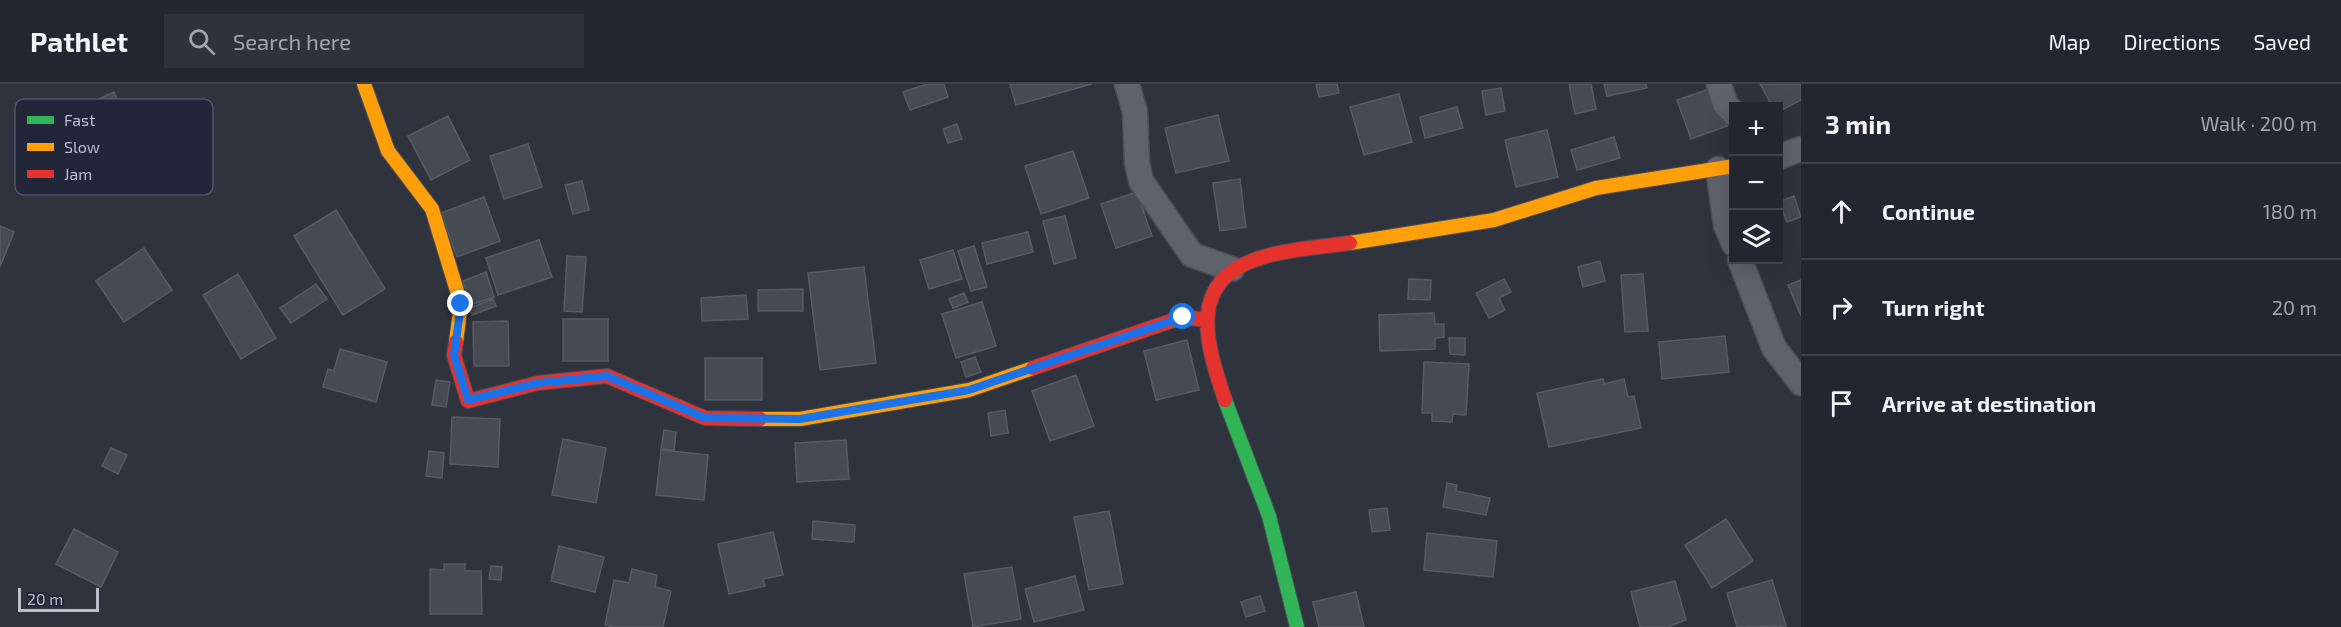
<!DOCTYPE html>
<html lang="en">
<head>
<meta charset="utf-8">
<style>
  body { margin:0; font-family:"Exo 2",sans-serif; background:#2e323a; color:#f1f3f6 }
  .controls { position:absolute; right:18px; top:18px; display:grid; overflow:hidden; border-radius:0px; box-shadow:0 6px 24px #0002 }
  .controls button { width:54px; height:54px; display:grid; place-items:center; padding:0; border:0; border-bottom:2px solid #3f434a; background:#22262e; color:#f1f3f6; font:30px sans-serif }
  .scale { position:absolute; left:18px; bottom:15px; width:81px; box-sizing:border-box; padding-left:6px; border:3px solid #babfcd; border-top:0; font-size:16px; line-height:21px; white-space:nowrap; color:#babfcd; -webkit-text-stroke:4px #212739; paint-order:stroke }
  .stop { position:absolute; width:18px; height:18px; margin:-14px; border:4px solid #1a73e8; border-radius:50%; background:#fff }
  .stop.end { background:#1a73e8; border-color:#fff; box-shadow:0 2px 6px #0008 }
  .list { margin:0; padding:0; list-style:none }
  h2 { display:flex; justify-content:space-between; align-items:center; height:78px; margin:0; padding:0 24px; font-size:26px }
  h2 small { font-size:20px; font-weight:400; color:#a2a5aa }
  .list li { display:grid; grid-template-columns:39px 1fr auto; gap:18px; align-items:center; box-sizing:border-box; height:96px; padding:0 24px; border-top:2px solid #3f434a }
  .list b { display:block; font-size:22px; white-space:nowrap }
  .list em { font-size:20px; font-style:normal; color:#a2a5aa }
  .icon { flex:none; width:33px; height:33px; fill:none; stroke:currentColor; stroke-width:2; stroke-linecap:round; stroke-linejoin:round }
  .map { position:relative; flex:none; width:1801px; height:543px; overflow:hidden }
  header { display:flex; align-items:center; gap:36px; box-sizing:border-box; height:84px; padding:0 30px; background:#22262e; border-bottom:2px solid #3f434a }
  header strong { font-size:28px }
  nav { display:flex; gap:33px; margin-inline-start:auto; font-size:21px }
  .search { width:420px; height:54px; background:#2e323a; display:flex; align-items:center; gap:15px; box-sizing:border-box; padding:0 21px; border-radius:0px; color:#a2a5aa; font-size:22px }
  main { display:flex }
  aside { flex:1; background:#22262e }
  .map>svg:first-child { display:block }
  .building { fill:#464a53; stroke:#575b65; stroke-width:1.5 }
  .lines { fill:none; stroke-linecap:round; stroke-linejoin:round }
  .street-casing { stroke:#4b4e56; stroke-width:27 }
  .fast-casing { stroke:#4b4e56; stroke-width:16 }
  .slow-casing { stroke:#4b4e56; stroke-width:16 }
  .jam-casing { stroke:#4b4e56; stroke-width:16 }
  .street { stroke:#5f626b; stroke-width:24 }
  .fast { stroke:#30b455; stroke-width:14 }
  .slow { stroke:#ff9f0a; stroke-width:14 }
  .jam { stroke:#e5322d; stroke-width:14 }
  .route { stroke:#1a73e8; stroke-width:8 }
  .key { fill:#212739; stroke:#4f5565; stroke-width:1.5 }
  .key-label { font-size:16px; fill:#babfcd }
</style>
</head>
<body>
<header>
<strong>Pathlet</strong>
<div class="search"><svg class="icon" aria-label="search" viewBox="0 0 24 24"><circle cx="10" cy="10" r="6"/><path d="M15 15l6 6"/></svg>Search here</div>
<nav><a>Map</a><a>Directions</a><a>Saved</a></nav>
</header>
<main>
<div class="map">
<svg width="1801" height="543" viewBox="0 0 1801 543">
  <rect width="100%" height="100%" fill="#2e333e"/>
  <!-- building -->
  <path class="building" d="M927 0H944L948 13 910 26 903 8Z
    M1010 0H1092L1016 21Z
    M1316 0H1337L1339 9 1319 13Z
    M1569 0H1591L1596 25 1575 30Z
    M1604 0H1646L1647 4 1607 12Z
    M1760 0H1801V16L1778 28V22H1772Z
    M1501 4 1505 27 1486 31 1482 7Z
    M1713 4 1727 42 1691 55 1677 16Z
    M114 8 136 59 96 77 74 26Z
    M1399 10 1412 58 1364 71 1350 23Z
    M1457 23 1463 44 1425 54 1420 33Z
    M1218 31 1229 77 1176 89 1165 44Z
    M448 32 470 76 431 96 408 52Z
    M957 40 962 55 948 59 943 45Z
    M1547 46 1558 93 1516 103 1505 56Z
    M1614 53 1620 74 1577 86 1571 66Z
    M528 60 542 103 504 115 490 72Z
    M1073 67 1089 114 1041 130 1025 82Z
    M1240 95 1246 143 1220 147 1213 99Z
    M582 97 589 126 573 130 565 101Z
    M1137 108 1152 152 1116 164 1101 120Z
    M1794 112 1801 133 1787 138 1779 118Z
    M484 113 500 157 457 173 441 129Z
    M336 126 385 205 343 231 294 152Z
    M1065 132 1076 174 1054 180 1043 137Z
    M0 142 14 148 0 183Z
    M1028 148 1033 168 987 180 982 159Z
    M539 156 552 193 498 211 486 174Z
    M974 162 987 203 971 207 958 167Z
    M144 164 172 206 124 238 96 197Z
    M953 166 962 195 929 205 920 176Z
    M567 172 586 173 582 228 564 227Z
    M1600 177 1605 197 1583 203 1578 183Z
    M864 183 876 279 820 286 808 189Z
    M486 188 494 213 471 221 463 197Z
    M238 190 276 254 241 275 203 211Z
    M1643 190 1648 247 1625 248 1621 191Z
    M1409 195 1431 196 1430 216 1408 215Z
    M1504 195 1511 208 1499 214 1505 226 1489 234 1476 209Z
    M1801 196V232L1788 201Z
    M316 200 327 215 291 239 280 224Z
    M803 205V227H758V206Z
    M964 209 968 218 953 224 949 215Z
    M746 211 748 235 702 237 701 214Z
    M493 215 496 222 472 231 470 224Z
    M982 218 996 262 956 274 942 230Z
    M1434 229 1435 240H1444V253L1435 254V265L1380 267 1379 231Z
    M563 235H608V277H563Z
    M508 237 509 282H474L473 238Z
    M1725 252 1729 288 1662 295 1659 258Z
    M1449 254H1465V271L1450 270Z
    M1187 256 1199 306 1156 316 1144 267Z
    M340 265 387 278 376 318 323 303 328 285 334 287Z
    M975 273 981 288 966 293 961 278Z
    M705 274H762V316H705Z
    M1424 278 1469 280 1466 331 1453 330 1452 338 1432 337V329H1422Z
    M1076 291 1094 342 1050 357 1032 307Z
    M1603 295 1604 300 1624 295 1628 313 1634 312 1641 344 1549 363 1537 309Z
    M436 296 450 298 446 323 432 321Z
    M1005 326 1008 349 991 352 988 329Z
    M452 333 500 335 498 383 450 380Z
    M664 346 676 348 674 366 661 365Z
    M563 355 606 364 596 419 552 411Z
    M846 356 849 395 797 398 795 359Z
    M111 364 127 371 118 390 102 382Z
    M661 366 708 371 704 416 656 411Z
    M429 367 444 369 442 394 426 392Z
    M1447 399 1457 401 1456 407 1490 414 1486 431 1443 423Z
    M1387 424 1390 446 1372 448 1369 426Z
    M1109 427 1123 500 1089 506 1074 433Z
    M1726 435 1753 477 1712 504 1685 461Z
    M813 437 855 441 854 458 812 455Z
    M74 445 118 468 101 503 56 480Z
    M773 448 783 491 763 495 765 502 729 510 718 460Z
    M1427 449 1497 457 1493 493 1424 486Z
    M559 462 604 473 595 508 551 497Z
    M444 480H465V487H481L482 530H430V485L444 486Z
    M491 482 502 483 501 496 489 495Z
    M1012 483 1021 535 973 543 964 490Z
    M632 485 657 491 655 503 671 507 663 543H614L605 541 614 496 629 499Z
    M1075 492 1084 526 1034 538 1025 505Z
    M1772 496 1786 542 1737 543 1727 509Z
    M1675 497 1686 536 1667 543H1640L1631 508Z
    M1356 508 1364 543H1319L1313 518Z
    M1260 512 1265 527 1246 533 1241 518Z"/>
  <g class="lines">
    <!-- street casing -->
    <g class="street-casing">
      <path id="street" d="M1127 0 1135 28 1137 79 1141 97 1192 171 1232 185
        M1719 0 1725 20 1734 29
        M1778 73 1801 65
        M1718 85 1726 141 1734 160
        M1740 176 1774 264 1801 299"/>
    </g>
    <!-- fast casing -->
    <g class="fast-casing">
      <path id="fast" d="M1225 316 1269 432 1297 543"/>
    </g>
    <!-- slow casing -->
    <g class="slow-casing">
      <path id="slow" d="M364 0 388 67 432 125 461 220 456 258
        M1350 159 1494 136 1596 104 1734 82
        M760 335H800L969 306 1033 284"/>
    </g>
    <!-- jam casing -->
    <g class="jam-casing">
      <path id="jam" d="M456 258 454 271 468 317 538 299 607 292 705 334 760 335
        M1033 284 1183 233 1206 236
        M1225 316C1206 259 1186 197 1260 174 1286 165 1323 163 1350 159"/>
    </g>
    <!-- street -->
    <use href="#street" class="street"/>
    <!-- fast -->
    <use href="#fast" class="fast"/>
    <!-- slow -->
    <use href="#slow" class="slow"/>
    <!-- jam -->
    <use href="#jam" class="jam"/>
  </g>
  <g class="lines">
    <!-- route -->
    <path class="route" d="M461 220 454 271 468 316 538 299 607 292 705 334 800 335 969 306 1183 233"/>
  </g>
  <!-- legend -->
  <rect x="15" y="15" width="198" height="96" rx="9" class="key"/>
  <rect x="27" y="32" width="27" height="8" fill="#30b455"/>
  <rect x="27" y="59" width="27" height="8" fill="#ff9f0a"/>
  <rect x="27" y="86" width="27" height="8" fill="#e5322d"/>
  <g class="key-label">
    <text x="64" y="42">Fast</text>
    <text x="64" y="69">Slow</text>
    <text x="64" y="96">Jam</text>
  </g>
</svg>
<div class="controls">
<button>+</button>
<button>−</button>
<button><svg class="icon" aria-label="layers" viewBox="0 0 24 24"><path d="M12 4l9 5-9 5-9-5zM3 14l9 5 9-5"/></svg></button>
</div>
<div class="scale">20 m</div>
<div class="stop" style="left:1183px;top:233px"></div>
<div class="stop end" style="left:461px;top:220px"></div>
</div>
<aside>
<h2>3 min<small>Walk · 200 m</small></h2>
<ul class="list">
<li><svg class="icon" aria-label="ahead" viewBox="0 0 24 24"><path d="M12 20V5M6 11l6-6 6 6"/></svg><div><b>Continue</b></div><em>180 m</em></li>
<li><svg class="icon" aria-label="right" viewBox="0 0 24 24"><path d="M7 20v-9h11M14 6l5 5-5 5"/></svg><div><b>Turn right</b></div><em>20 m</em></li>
<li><svg class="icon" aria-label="arrive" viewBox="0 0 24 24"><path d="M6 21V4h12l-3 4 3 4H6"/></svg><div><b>Arrive at destination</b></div></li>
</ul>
</aside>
</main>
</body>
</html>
